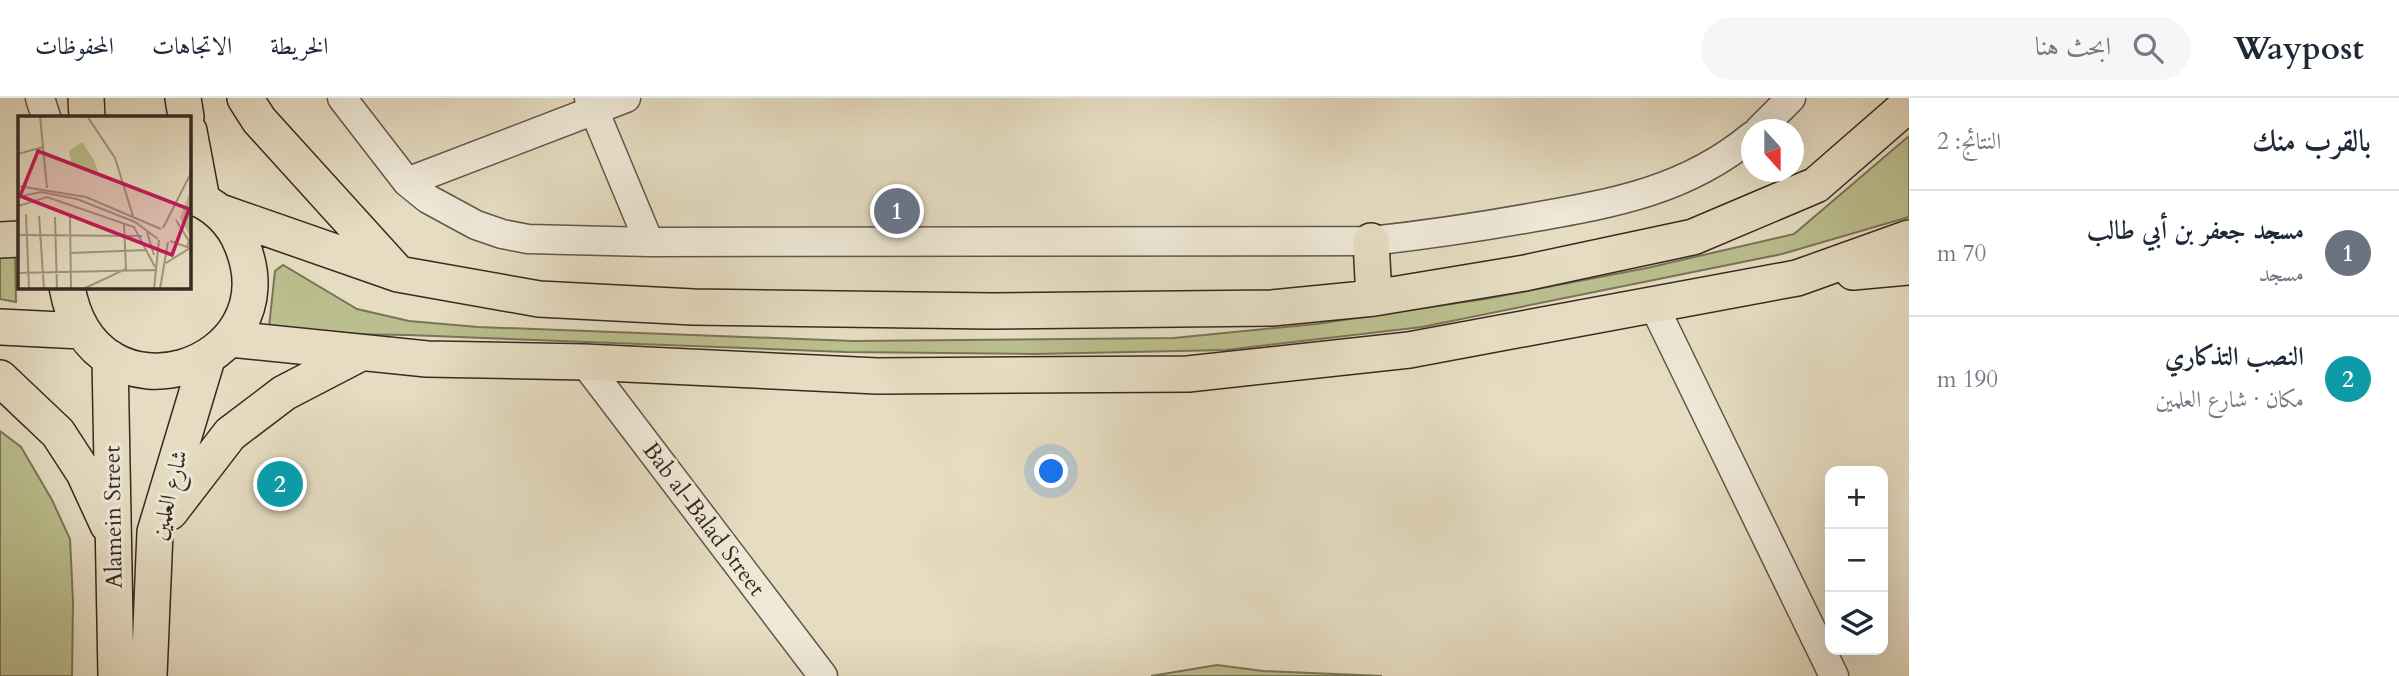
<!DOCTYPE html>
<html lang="ar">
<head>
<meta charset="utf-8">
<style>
  body { margin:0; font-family:Cardo,Amiri,serif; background:#f6f6f7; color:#1f2937; direction:rtl }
  .controls { position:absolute; right:21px; bottom:21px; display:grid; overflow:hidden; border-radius:14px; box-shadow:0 7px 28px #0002 }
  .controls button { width:63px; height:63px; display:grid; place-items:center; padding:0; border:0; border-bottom:2px solid #e0e1e3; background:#fff; color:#1f2937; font:35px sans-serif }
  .compass { position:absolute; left:1741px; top:21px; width:63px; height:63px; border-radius:50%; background:#fff; box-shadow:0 7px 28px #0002; rotate:159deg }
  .you { position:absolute; left:1052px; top:374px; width:24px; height:24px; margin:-18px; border:5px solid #fff; border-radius:50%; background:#1a73e8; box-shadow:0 0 0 10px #1a73e833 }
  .badge { display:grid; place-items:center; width:46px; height:46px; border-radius:50%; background:#8f2418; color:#fff; font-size:23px; font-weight:700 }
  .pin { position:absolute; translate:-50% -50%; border:4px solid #fff; box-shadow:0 2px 7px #0006 }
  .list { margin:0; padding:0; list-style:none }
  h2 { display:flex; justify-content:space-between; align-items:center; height:91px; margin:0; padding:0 28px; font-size:30px }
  h2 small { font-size:23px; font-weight:400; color:#747a83 }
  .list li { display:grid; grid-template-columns:46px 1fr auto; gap:21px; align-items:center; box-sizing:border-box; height:126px; padding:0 28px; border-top:2px solid #e0e1e3 }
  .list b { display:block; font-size:26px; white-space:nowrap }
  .list p { margin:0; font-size:23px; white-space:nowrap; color:#747a83 }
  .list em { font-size:23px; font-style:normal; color:#747a83 }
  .icon { flex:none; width:38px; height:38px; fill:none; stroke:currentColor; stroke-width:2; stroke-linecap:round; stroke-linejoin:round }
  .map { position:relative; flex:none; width:1909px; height:578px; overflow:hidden; direction:ltr }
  header { display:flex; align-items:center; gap:42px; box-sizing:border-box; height:98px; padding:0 35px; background:#fff; border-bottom:2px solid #e0e1e3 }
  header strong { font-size:33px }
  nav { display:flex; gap:38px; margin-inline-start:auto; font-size:24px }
  .search { width:490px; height:63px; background:#f6f6f7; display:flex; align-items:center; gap:18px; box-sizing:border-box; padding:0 24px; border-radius:38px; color:#747a83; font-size:26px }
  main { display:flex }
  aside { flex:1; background:#fff }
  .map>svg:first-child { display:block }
  .green { fill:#bbbe8e; stroke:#7a7458; stroke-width:2 }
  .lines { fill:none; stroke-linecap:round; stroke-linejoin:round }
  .minor-casing { stroke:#63564a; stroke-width:31 }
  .major-casing { stroke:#382923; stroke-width:38 }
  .minor { stroke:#eee8d7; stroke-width:28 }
  .major { stroke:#e5dcc1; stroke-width:35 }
  .labels { text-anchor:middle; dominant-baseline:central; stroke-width:6; stroke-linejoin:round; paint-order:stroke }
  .street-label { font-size:23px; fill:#382923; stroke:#eee8d7 }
  .inset-road { fill:none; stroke:#a09482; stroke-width:2 }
  .view { fill:#c2185b; fill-opacity:0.15; stroke:#c2185b; stroke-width:3.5 }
  .inset-edge { fill:none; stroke:#382923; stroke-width:3.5 }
</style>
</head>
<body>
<header>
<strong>Waypost</strong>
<div class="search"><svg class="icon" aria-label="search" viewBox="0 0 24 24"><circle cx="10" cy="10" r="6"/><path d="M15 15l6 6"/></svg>ابحث هنا</div>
<nav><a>الخريطة</a><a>الاتجاهات</a><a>المحفوظات</a></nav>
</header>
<main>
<aside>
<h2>بالقرب منك<small>النتائج: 2</small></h2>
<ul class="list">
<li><span class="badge" style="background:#6b7280">1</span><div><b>مسجد جعفر بن أبي طالب</b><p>مسجد</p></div><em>70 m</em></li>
<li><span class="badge" style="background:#0f9aa8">2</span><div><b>النصب التذكاري</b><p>مكان · شارع العلمين</p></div><em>190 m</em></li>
</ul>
</aside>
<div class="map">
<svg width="1909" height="578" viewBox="0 0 1909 578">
  <rect width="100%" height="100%" fill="#e5dcc1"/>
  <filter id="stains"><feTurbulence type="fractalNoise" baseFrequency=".00286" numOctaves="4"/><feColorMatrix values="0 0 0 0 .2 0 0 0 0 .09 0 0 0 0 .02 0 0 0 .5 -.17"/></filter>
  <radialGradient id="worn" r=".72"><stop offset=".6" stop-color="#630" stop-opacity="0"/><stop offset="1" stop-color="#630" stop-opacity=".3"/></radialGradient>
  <!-- green -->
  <path class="green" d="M1909 38V119L1782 156 1422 229 1226 252 1034 256 846 254 408 237 274 235 269 229 275 173 283 167 357 211 409 223 478 229 853 243 1174 240 1316 226 1485 201 1647 170 1794 136Z
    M15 155 16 204 0 201V158Z
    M0 333 21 349 52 402 70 441 73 504 72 578H0Z
    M1217 567 1263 573 1382 578H1151Z"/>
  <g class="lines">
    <!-- minor casing -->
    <g class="minor-casing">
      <path id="minor" d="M40 0 46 19
        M342 0 407 84 428 101 476 127 502 136 528 141 649 144 1371 143C1426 137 1480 129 1535 119 1615 105 1687 92 1752 38
        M589 0 649 144
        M1759 32 1791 0
        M407 84 626 0
        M1653 206 1834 578
        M584 264 823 578"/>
    </g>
    <!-- major casing -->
    <g class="major-casing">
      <path id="major" d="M86 0 87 19
        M183 0 186 19
        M245 0 259 22 396 173
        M189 33 202 102
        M220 114 398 176 539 201 693 209 992 213 1272 210 1374 200 1525 175 1693 139 1816 87 1909 6
        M0 142 19 141
        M1371 143 1374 200
        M1853 174 1909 169
        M67 189C93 336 292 270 242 147 233 123 213 105 189 97
        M0 229 82 233
        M230 241 427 261 584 264 877 278 1188 276 1409 252 1797 180 1909 140
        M110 260 116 578
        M0 280 58 335 84 375 108 427
        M170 414 230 336 284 295 361 255
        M149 578 155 434 207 261"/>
    </g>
    <!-- minor -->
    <use href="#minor" class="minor"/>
    <!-- major -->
    <use href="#major" class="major"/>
  </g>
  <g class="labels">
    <!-- street labels -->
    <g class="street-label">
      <text transform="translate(169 397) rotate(-76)">شارع العلمين</text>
      <text transform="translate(113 419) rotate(-91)">Alamein Street</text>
      <text transform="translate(704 421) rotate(53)">Bab al-Balad Street</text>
    </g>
  </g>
  <!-- overview -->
  <g transform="translate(18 18)">
    <rect width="173" height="173" fill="#e5dcc1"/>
    <path d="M64 26 76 44 81 58 53 46 51 35ZM173 72V122L162 102Z" fill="#bbbe8e"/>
    <path class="inset-road" d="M22 0 29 72M69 0 97 42 115 100M0 38 25 31M0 70 68 81 143 113M0 81 23 76 59 83 117 106 140 123M0 90 29 81 116 111 137 151M8 98 11 173M21 100 26 173M52 100 53 173M37 101 39 173M158 104 171 125 169 131M145 112 174 55M129 116 136 139M0 119 124 120M152 125 172 132M53 137 128 134M148 147 172 132M0 157 137 154M65 173 108 153 106 108M136 173 141 124M142 173 150 126"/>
    <path class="view" d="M20 35 171 93 154 139 2 80Z"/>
    <rect width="173" height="173" class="inset-edge"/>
  </g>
  <rect width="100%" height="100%" filter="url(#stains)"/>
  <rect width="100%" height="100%" fill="url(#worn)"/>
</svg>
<div class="controls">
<button>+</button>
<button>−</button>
<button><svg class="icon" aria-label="layers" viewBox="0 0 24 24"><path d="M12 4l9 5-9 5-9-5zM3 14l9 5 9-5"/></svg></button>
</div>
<svg class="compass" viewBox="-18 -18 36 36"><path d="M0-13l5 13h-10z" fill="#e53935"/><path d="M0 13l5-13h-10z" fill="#747a83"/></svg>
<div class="you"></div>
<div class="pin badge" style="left:897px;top:113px;background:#6b7280">1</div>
<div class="pin badge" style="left:280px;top:386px;background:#0f9aa8">2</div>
</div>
</main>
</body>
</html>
